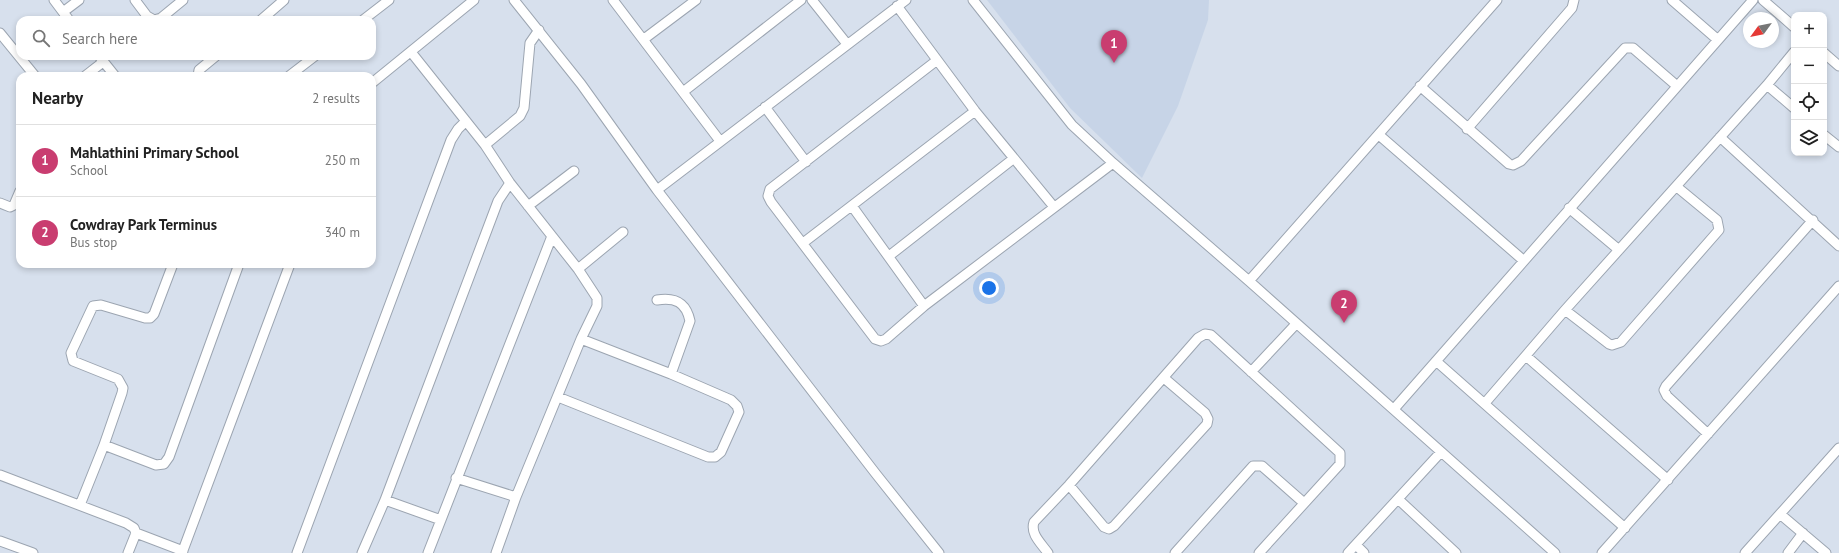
<!DOCTYPE html>
<html lang="en">
<head>
<meta charset="utf-8">
<style>
  body { margin:0; font-family:"PT Sans",sans-serif; background:#f6f6f6; color:#222 }
  .controls { position:absolute; right:12px; top:12px; display:grid; overflow:hidden; border-radius:8px; box-shadow:0 2px 6px #0003 }
  .controls button { width:36px; height:36px; display:grid; place-items:center; padding:0; border:0; border-bottom:1px solid #e0e0e0; background:#fff; color:#222; font:20px sans-serif }
  .compass { position:absolute; left:1743px; top:12px; width:36px; height:36px; border-radius:50%; background:#fff; box-shadow:0 2px 6px #0003; rotate:237deg }
  .you { position:absolute; left:989px; top:288px; width:14px; height:14px; margin:-10px; border:3px solid #fff; border-radius:50%; background:#1a73e8; box-shadow:0 0 0 6px #1a73e833 }
  .badge { display:grid; place-items:center; width:26px; height:26px; border-radius:50%; background:#c93d70; color:#fff; font-size:13px; font-weight:700 }
  .pin { position:absolute; translate:-50% -33px; filter:drop-shadow(0 1px 2px #0008) }
  .pin::after { content:''; position:absolute; top:21px; width:14px; height:12px; background:inherit; clip-path:polygon(0 0,100% 0,50% 100%) }
  .list { margin:0; padding:0; list-style:none }
  h2 { display:flex; justify-content:space-between; align-items:center; height:52px; margin:0; padding:0 16px; font-size:17px }
  h2 small { font-size:13px; font-weight:400; color:#767676 }
  .list li { display:grid; grid-template-columns:26px 1fr auto; gap:12px; align-items:center; box-sizing:border-box; height:72px; padding:0 16px; border-top:1px solid #e0e0e0 }
  .list b { display:block; font-size:15px; white-space:nowrap }
  .list p { margin:0; font-size:13px; white-space:nowrap; color:#767676 }
  .list em { font-size:13px; font-style:normal; color:#767676 }
  .icon { flex:none; width:22px; height:22px; fill:none; stroke:currentColor; stroke-width:2; stroke-linecap:round; stroke-linejoin:round }
  .map { position:relative; flex:none; width:1839px; height:553px; overflow:hidden }
  .search { position:absolute; background:#fff; box-shadow:0 2px 6px #0003; left:16px; top:16px; width:360px; height:44px; display:flex; align-items:center; gap:10px; box-sizing:border-box; padding:0 14px; border-radius:12px; color:#767676; font-size:15px }
  .panel { position:absolute; background:#fff; box-shadow:0 2px 6px #0003; left:16px; top:72px; width:360px; height:196px; border-radius:12px }
  .map>svg:first-child { display:block }
  .built { fill:#c7d4e7 }
  .lines { fill:none; stroke-linecap:round; stroke-linejoin:round }
  .minor-casing { stroke:#9ca5b1; stroke-width:11 }
  .minor { stroke:#fff; stroke-width:9 }
</style>
</head>
<body>
<div class="map">
<svg width="1839" height="553" viewBox="0 0 1839 553">
  <rect width="100%" height="100%" fill="#d7e0ed"/>
  <!-- built -->
  <path class="built" d="M987 0H1209L1208 20 1178 106 1142 178 1070 108Z"/>
  <g class="lines">
    <!-- minor casing -->
    <g class="minor-casing">
      <path id="minor" d="M54 0 69 20
        M135 0 147 16 154 20 161 18 183 0
        M514 0 581 84 657 190 876 474 939 553
        M613 0 720 141
        M812 0 847 44
        M973 0 1072 125 1113 163 1249 281 1555 553
        M1672 0 1718 40
        M1763 0 1794 27
        M897 6 975 111 1054 207
        M63 12 79 0
        M261 20 284 0
        M363 20 389 0
        M0 33 35 76
        M644 39 696 0
        M411 52 485 145 510 183 578 269 597 298V306L581 339 516 497 496 553
        M1824 53 1839 66
        M99 56 115 76
        M936 61 770 189 768 196 771 202 875 339 881 341 886 339 924 306 1113 163
        M85 76 103 62
        M198 76 199 70 216 56
        M289 76 315 56
        M372 83 474 0
        M1767 85 1794 108
        M1420 86 1509 164 1513 165 1521 161 1625 48H1633L1677 86
        M683 92 801 0
        M765 107 806 162
        M1467 129 1572 8 1574 0
        M1379 135 1523 260
        M1824 135 1839 147
        M1720 137 1839 246
        M485 145 520 116 524 108 530 43 539 30
        M657 190 906 0
        M0 203 10 207 14 205 20 191
        M528 206 574 171
        M852 206 924 306
        M1569 208 1619 250
        M803 243 975 111
        M889 256 1013 159
        M578 269 623 232
        M1249 281 1497 0
        M657 300C675 297 686 302 690 321L671 374
        M1565 310 1609 344 1612 345 1621 342 1719 230 1717 220 1677 187
        M1526 356 1668 480
        M1436 361 1625 528
        M1251 372 1296 324
        M558 397 708 457H715L721 452 739 412 737 406 731 400 671 374 581 339
        M1485 403 1565 310 1767 85 1794 52
        M1394 409 1753 0
        M1708 434 1667 396 1664 390 1666 386 1813 220
        M104 445 122 393 123 388 118 379 73 361 71 353 93 306 101 305 145 318H150L154 314 173 264
        M0 475 126 523 134 528 136 533 183 551
        M456 478 516 497
        M1069 485 1104 527 1109 529 1114 526 1207 424 1208 419 1205 413 1164 378
        M1398 499 1456 553
        M385 500 441 520
        M80 505 104 445 156 465 164 464 169 457 239 264
        M1780 514 1826 553
        M0 541 33 553
        M1356 545 1364 553
        M128 553 136 533
        M182 553 290 264
        M297 553 451 140 458 129 466 121
        M362 553 385 500 498 201 510 183
        M428 553 552 236
        M1048 553C1041 543 1030 534 1034 522L1069 485 1198 338 1205 334 1211 335 1340 453V464L1259 553
        M1175 553 1253 466H1262L1304 503
        M1348 553 1441 452
        M1602 553 1839 286
        M1745 553 1839 448
        M1788 553 1803 533"/>
    </g>
    <!-- minor -->
    <use href="#minor" class="minor"/>
  </g>
</svg>
<div class="controls">
<button>+</button>
<button>−</button>
<button><svg class="icon" aria-label="locate" viewBox="0 0 24 24"><circle cx="12" cy="12" r="6"/><path d="M12 2v4M12 18v4M2 12h4M18 12h4"/></svg></button>
<button><svg class="icon" aria-label="layers" viewBox="0 0 24 24"><path d="M12 4l9 5-9 5-9-5zM3 14l9 5 9-5"/></svg></button>
</div>
<svg class="compass" viewBox="-18 -18 36 36"><path d="M0-13l5 13h-10z" fill="#e53935"/><path d="M0 13l5-13h-10z" fill="#767676"/></svg>
<div class="you"></div>
<div class="pin badge" style="left:1114px;top:63px">1</div>
<div class="pin badge" style="left:1344px;top:323px">2</div>
<div class="search"><svg class="icon" aria-label="search" viewBox="0 0 24 24"><circle cx="10" cy="10" r="6"/><path d="M15 15l6 6"/></svg>Search here</div>
<section class="panel">
<h2>Nearby<small>2 results</small></h2>
<ul class="list">
<li><span class="badge">1</span><div><b>Mahlathini Primary School</b><p>School</p></div><em>250 m</em></li>
<li><span class="badge">2</span><div><b>Cowdray Park Terminus</b><p>Bus stop</p></div><em>340 m</em></li>
</ul>
</section>
</div>
</body>
</html>
